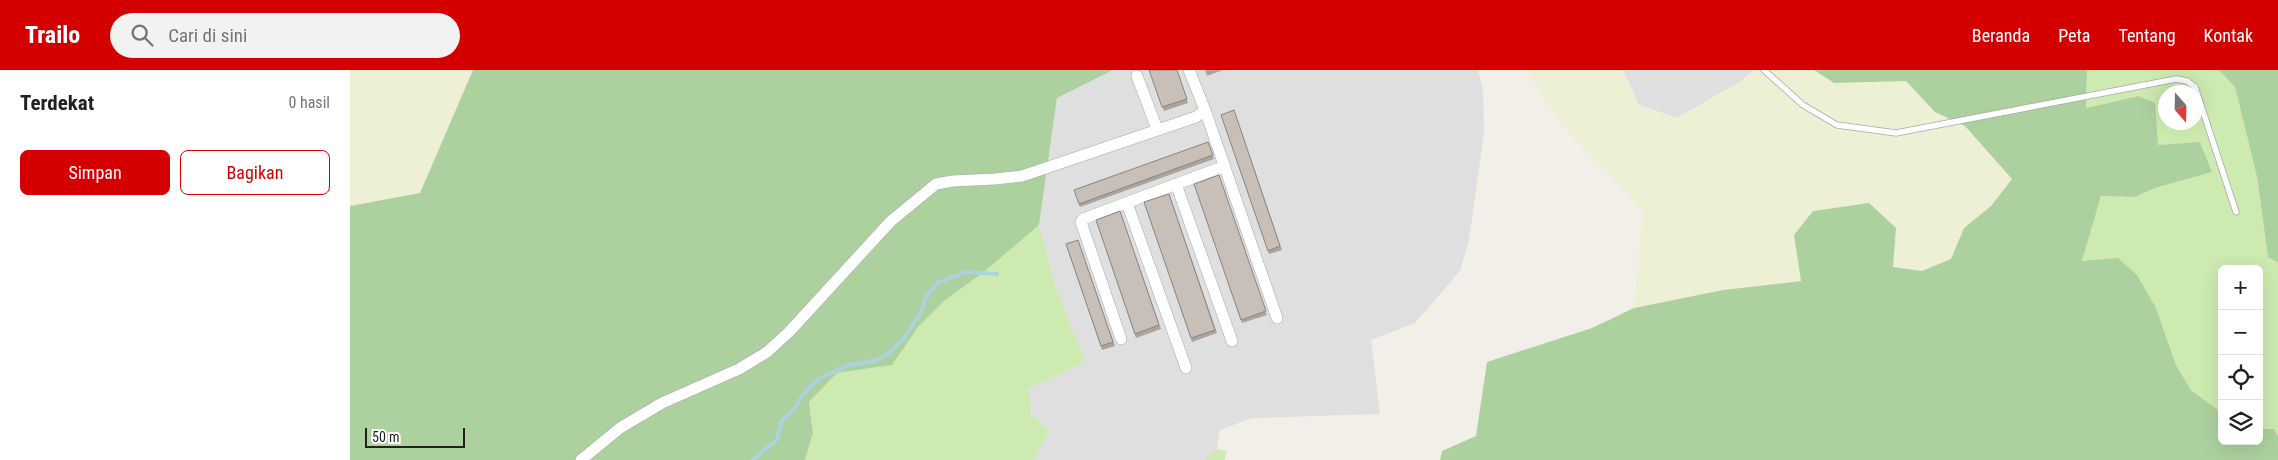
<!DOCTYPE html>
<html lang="id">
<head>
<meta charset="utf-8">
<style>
  body { margin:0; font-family:"Roboto Condensed",sans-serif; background:#f2f2f2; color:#202124 }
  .controls { position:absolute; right:15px; bottom:15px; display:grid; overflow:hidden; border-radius:8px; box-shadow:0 5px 20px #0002 }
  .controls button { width:45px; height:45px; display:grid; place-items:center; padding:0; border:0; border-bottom:1px solid #e0e0e0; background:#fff; color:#202124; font:25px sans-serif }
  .compass { position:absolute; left:1808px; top:15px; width:45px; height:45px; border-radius:50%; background:#fff; box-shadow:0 5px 20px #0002; rotate:160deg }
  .scale { position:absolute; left:15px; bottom:12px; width:100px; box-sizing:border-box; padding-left:5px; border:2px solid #222; border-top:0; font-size:14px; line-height:18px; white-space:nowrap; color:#222; -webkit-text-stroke:4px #fff; paint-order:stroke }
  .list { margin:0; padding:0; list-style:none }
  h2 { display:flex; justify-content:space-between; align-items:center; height:65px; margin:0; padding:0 20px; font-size:21px }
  h2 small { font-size:16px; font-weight:400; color:#757577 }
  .actions { display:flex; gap:10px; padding:15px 20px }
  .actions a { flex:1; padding:11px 0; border:1px solid #d40000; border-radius:8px; text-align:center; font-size:18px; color:#d40000 }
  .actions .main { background:#d40000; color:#fff }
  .icon { flex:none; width:28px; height:28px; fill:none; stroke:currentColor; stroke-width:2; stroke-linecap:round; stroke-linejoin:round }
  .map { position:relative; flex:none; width:1928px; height:390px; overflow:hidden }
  header { display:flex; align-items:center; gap:30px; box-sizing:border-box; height:70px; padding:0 25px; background:#d40000; color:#fff }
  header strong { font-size:24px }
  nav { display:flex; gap:28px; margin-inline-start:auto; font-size:18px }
  .search { width:350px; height:45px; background:#f2f2f2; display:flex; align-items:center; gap:12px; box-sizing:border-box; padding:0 18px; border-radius:28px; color:#757577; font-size:19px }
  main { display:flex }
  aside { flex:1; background:#fff }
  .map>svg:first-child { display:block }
  .residential { fill:#e0dfdf }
  .farmland { fill:#eef0d5 }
  .grass { fill:#cdebb0; fill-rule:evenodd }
  .forest { fill:#add19e }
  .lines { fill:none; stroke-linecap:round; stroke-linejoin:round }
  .stream { stroke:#aad3df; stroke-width:4 }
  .service-casing { stroke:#a9a9a9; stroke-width:7 }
  .minor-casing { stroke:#a9a9a9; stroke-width:12 }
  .service { stroke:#fff; stroke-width:5.5 }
  .minor { stroke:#fff; stroke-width:11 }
  .wall { fill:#aba49e }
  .building { fill:#c7bfb8; stroke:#8b8681 }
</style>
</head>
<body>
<header>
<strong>Trailo</strong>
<div class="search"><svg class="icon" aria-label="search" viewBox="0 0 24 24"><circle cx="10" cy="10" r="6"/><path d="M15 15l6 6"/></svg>Cari di sini</div>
<nav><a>Beranda</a><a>Peta</a><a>Tentang</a><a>Kontak</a></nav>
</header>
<main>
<aside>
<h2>Terdekat<small>0 hasil</small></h2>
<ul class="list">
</ul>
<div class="actions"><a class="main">Simpan</a><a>Bagikan</a></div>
</aside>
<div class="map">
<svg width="1928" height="390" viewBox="0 0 1928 390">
  <rect width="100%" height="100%" fill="#f2efe9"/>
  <!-- residential -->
  <path class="residential" d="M763 0H1128L1133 19 1134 63 1119 170 1110 201 1065 253 1021 270 1030 344 902 348 870 360 867 379 854 390H683L700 361 682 346 678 319 735 292 706 218 689 155 707 28Z
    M1273 0H1404L1390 12 1327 48 1289 35Z"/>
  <!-- farmland -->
  <path class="farmland" d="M0 0H123L70 123 0 136Z
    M1176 0H1273L1289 35 1327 48 1390 12 1404 0H1464L1484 13 1556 11 1585 42 1615 56 1663 109 1641 136 1614 158 1602 189 1572 201 1543 197 1546 158 1519 133 1463 141 1444 165 1451 210 1373 220 1284 238 1292 141 1208 50Z"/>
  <!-- grass -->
  <path class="grass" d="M1737 0H1869L1885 17 1907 107 1918 187 1928 193V366L1924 359H1909V199H1872V347L1867 339 1841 320 1826 295 1806 238 1732 191 1751 126 1785 127 1805 118 1862 102 1849 73 1808 75 1788 26 1736 38ZM1816 22H1846V52H1816Z
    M689 155 706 218 735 292 678 319 682 346 700 361 683 390H455L463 363 459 332 487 303 542 295 569 256 594 231 634 202Z
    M867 379 877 381 874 390H854Z"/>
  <!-- forest -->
  <path class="forest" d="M123 0H763L707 28 689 155 634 202 594 231 569 256 542 295 487 303 459 332 463 363 455 390H0V136L70 123Z
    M1464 0H1737L1736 38 1788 26 1805 33 1808 75 1850 72 1862 102 1805 118 1785 127 1751 126 1732 191 1768 188 1787 205 1806 238 1826 295 1841 320 1867 339 1872 347V371H1909V359H1924L1928 366V390H1090L1092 381 1126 366 1137 292 1242 258 1284 238 1373 220 1451 211 1444 165 1463 141 1519 133 1546 158 1543 197 1572 201 1601 189 1614 158 1641 136 1662 109 1615 56 1585 42 1556 11 1484 13Z
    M1869 0H1928V193L1918 187 1907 107 1885 17Z"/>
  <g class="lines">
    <!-- stream -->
    <path class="stream" d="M402 390 427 370 431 352 446 337 452 326 461 316 472 307 499 295 524 291 537 285 555 267 572 240 576 227 587 213 616 202 647 204"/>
    <!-- service casing -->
    <g class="service-casing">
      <path id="service" d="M1414 0 1453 35 1487 55 1546 63 1826 9 1837 11 1845 17 1886 142"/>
    </g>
    <!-- minor casing -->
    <g class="minor-casing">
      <path id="minor" d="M787 6 807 59
        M855 40 927 248
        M826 114 882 271
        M777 133 836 298
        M771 269 731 152 733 149 875 96
        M231 390 270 358 312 333 389 299 417 282 439 262 541 151 586 114 603 111 645 109 672 106 846 47 855 40 839 0"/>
    </g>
    <!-- service -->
    <use href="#service" class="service"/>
    <!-- minor -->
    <use href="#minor" class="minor"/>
  </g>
  <!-- wall -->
  <path class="wall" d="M799 0H827L838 33 814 41Z
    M855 0H873L857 6Z
    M884 40 932 180 919 184 871 45Z
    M858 72 864 89 730 137 724 120Z
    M869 105 917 245 892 253 844 114Z
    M819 124 867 263 842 272 794 132Z
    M770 141 811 259 786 268 746 150Z
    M728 170 765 276 752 280 716 174Z"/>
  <!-- building -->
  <path class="building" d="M799 0H827L837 29 812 37Z
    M884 40 930 176 918 181 871 45Z
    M858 72 863 85 729 134 724 120Z
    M869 105 916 241 891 250 844 114Z
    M819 124 865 260 841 268 794 132Z
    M770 141 809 255 785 264 746 150Z
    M728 170 763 272 751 276 716 174Z"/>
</svg>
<div class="controls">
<button>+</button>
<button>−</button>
<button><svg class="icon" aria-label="locate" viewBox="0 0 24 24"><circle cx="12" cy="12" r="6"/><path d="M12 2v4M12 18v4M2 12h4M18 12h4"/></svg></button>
<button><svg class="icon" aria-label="layers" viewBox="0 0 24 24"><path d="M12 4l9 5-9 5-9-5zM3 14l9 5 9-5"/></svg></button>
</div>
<svg class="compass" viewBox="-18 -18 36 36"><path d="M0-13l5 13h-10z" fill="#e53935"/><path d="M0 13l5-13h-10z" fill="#757577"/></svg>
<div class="scale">50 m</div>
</div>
</main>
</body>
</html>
